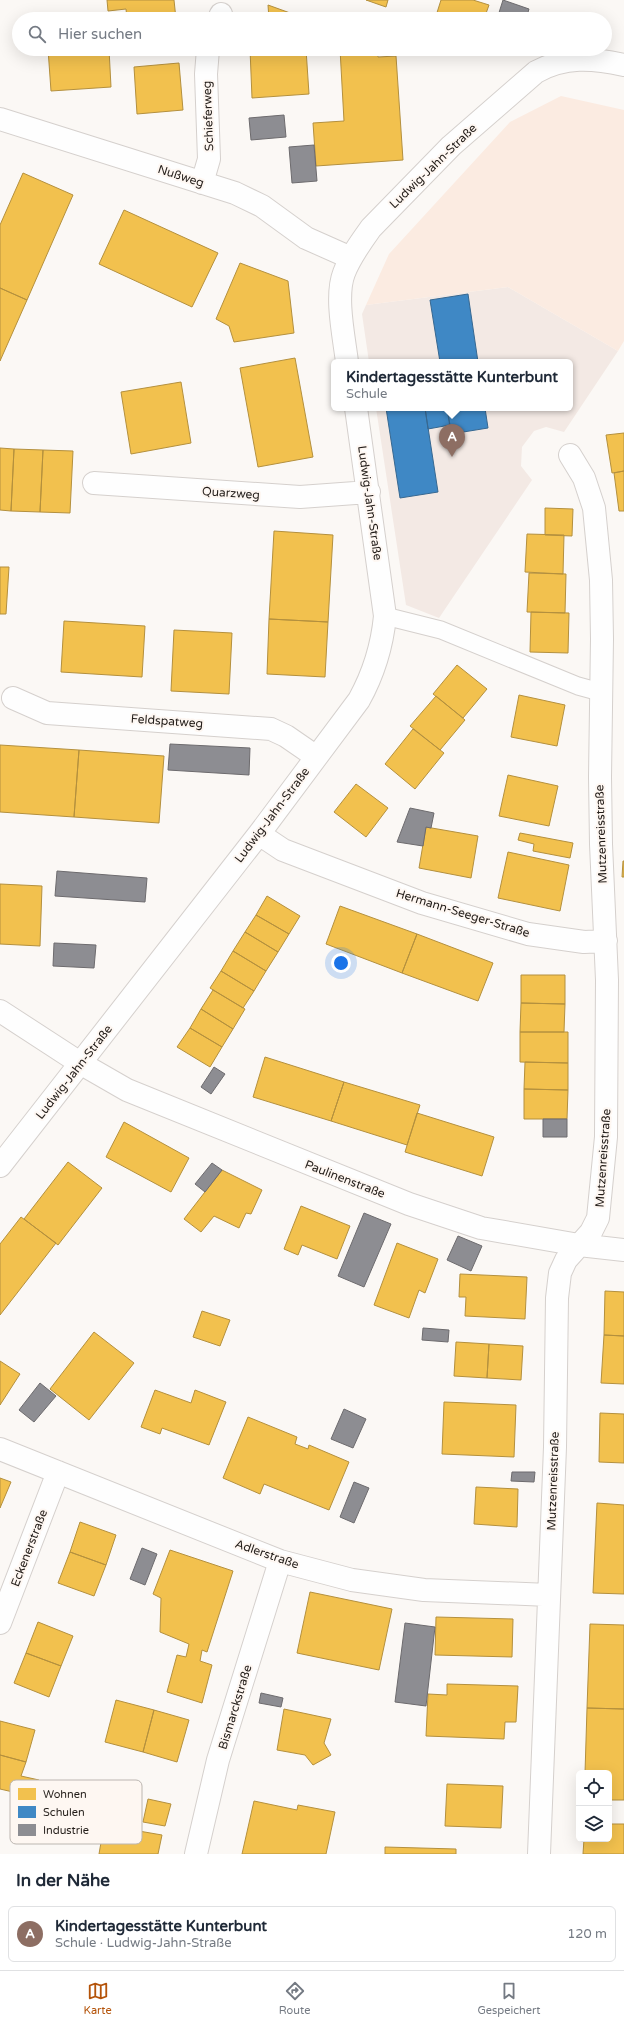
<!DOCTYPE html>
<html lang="de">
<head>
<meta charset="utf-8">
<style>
  body { margin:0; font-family:"Varela Round",sans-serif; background:#f6f6f7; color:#1f2937 }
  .controls { position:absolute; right:12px; bottom:12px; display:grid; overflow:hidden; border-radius:6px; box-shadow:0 4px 16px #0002 }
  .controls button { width:36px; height:36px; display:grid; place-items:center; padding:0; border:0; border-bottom:1px solid #e0e1e3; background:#fff; color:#1f2937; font:20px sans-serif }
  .you { position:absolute; left:341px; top:963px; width:14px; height:14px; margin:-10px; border:3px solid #fff; border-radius:50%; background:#1a73e8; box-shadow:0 0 0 6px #1a73e833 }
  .badge { display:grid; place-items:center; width:26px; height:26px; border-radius:50%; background:#b45309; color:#fff; font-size:13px; font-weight:700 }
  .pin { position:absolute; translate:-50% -33px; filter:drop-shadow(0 1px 2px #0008) }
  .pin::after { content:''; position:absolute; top:21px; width:14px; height:12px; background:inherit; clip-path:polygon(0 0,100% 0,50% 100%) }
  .popup { position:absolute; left:331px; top:359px; width:242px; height:52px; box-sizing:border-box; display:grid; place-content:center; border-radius:6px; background:#fff; filter:drop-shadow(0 1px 3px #0005); font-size:13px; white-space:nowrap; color:#747a83 }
  .popup b { font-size:15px; color:#1f2937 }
  .popup::after { content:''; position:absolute; left:50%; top:100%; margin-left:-8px; border:8px solid transparent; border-top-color:#fff }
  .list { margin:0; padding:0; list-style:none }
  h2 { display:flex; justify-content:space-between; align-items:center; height:52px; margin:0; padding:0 16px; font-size:17px }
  h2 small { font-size:13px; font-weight:400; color:#747a83 }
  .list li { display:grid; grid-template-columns:26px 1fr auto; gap:12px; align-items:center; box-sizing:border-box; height:56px; margin:0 8px 8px; padding:0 8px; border:1px solid #e0e1e3; border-radius:6px }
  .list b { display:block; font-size:15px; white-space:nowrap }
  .list p { margin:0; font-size:13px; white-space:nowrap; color:#747a83 }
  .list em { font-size:13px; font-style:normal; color:#747a83 }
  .icon { flex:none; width:22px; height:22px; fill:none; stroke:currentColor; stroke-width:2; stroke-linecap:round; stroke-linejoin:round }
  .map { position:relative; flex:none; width:624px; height:1854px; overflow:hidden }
  .search { position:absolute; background:#fff; box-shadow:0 4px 16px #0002; left:12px; right:12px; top:12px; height:44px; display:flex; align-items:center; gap:10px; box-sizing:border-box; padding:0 14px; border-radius:22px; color:#747a83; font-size:15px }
  .sheet { height:116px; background:#fff }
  nav { display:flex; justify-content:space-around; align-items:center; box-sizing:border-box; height:56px; border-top:1px solid #e0e1e3; background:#fff; font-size:11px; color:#747a83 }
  nav a { display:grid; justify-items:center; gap:2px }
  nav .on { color:#b45309 }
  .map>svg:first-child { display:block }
  .built { fill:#f3e9e4 }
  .green { fill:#fbebe1 }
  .homes { fill:#f2c14e; stroke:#b4903e }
  .schools { fill:#3f88c5; stroke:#376891 }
  .industry { fill:#8d8d92; stroke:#6d6b6e }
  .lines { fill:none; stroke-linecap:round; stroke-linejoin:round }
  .service-casing { stroke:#d5d0cd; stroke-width:19 }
  .minor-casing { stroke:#d5d0cd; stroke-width:24 }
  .service { stroke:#fefefe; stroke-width:17 }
  .minor { stroke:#fefefe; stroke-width:22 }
  .labels { text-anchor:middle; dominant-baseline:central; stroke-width:4; stroke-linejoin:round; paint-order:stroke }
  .street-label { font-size:12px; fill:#231d19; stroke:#fef7f2 }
  .key { fill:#fef7f2; stroke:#bcb6b1; stroke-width:1 }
  .key-label { font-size:11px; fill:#231d19 }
</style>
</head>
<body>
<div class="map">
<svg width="624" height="1854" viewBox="0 0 624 1854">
  <rect width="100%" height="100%" fill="#fbf8f5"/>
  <!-- built -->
  <path class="built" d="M508 287 618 351 564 432 546 427 534 431 522 447 521 466 532 480 439 618 406 605 376 408H570V362H369L362 314 366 305Z"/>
  <!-- green -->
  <path class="green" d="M561 96 624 110V341L618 351 508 287 366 305 389 254 510 122Z"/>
  <!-- homes -->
  <path class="homes" d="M107 0H174L176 19H127L126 9 108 11Z
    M366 0H388L386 7Z
    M441 0H473L489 5 484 19H435Z
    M268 5 304 18V19H269Z
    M48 49H109L111 87 51 91Z
    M250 49H306L309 94 252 98Z
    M340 49H377L378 57 396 56 403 160 316 166 313 123 344 121Z
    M179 63 183 110 137 114 134 67Z
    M23 173 73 195 27 300 0 288V225Z
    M124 210 218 253 192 307 99 264Z
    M240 263 288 281 294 333 234 342 229 326 216 319Z
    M0 288 27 300 0 361Z
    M295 358 313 457 258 467 240 368Z
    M181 382 191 443 131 454 121 392Z
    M624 433V471L612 473 606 435Z
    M0 448 14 449 11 511 0 510Z
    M14 449 43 450 40 512 11 511Z
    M43 450 73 451 70 513 40 512Z
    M624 471V511H619L614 473Z
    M545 508 573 509 572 536 545 535Z
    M274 531 333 535 328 622 269 619Z
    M527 534 564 535 563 574 525 572Z
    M0 567H9L6 614H0Z
    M529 573 566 574 565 613 527 612Z
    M531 612 569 613 568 653 530 652Z
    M269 619 328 622 325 677 267 674Z
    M64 621 145 626 142 677 61 672Z
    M174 630 232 633 229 694 171 691Z
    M457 665 487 689 463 718 433 694Z
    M519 695 565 705 557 746 511 737Z
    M436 696 465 720 440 750 410 726Z
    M413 729 444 753 415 789 385 764Z
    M0 745 79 750 74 817 0 812Z
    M79 750 164 756 159 823 74 817Z
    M508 775 558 786 549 826 499 816Z
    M356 784 388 808 366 837 334 812Z
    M426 827 478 836 471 878 419 868Z
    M520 833 573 843 570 858 533 851 534 844 518 840Z
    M508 852 569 865 560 911 498 898Z
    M623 861H624V877H622Z
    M0 884 42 886 40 946 0 944Z
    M267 896 300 916 289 934 256 915Z
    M340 906 417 934 402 973 326 944Z
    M256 915 289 934 278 952 245 932Z
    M245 932 278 952 266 971 233 951Z
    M417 934 493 963 478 1001 402 973Z
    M233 951 266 971 254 991 221 971Z
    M221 971 254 991 243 1008 210 988Z
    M521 975H565V1004L521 1003Z
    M213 990 245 1009 233 1029 201 1009Z
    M521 1003 565 1004 564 1032H520Z
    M201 1009 233 1029 222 1047 190 1028Z
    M190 1028 222 1047 210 1067 177 1047Z
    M520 1032H568V1063L520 1062Z
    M265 1057 344 1082 331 1121 253 1097Z
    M525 1062 568 1063V1090L524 1089Z
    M344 1082 420 1105 407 1145 331 1121Z
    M524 1089 568 1090 567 1119H524Z
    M417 1113 494 1137 482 1176 405 1152Z
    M124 1122 189 1158 171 1192 106 1157Z
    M68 1162 102 1188 58 1245 24 1219Z
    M222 1170 262 1190 251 1214 246 1213 239 1228 214 1216 201 1232 184 1219Z
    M301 1206 350 1226 337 1259 302 1245 298 1255 284 1249Z
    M21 1217 56 1243 0 1315V1244Z
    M397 1243 438 1259 425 1293 419 1290 409 1318 374 1305Z
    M460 1274 527 1277 525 1319 465 1316 466 1297H459Z
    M605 1291 624 1292V1336L604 1335Z
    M202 1311 230 1320 220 1346 193 1337Z
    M94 1332 134 1363 89 1420 50 1389Z
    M604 1335 624 1336V1384L601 1383Z
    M456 1342 489 1344 487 1378 454 1376Z
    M489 1344 523 1346 521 1380 487 1378Z
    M0 1361 20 1374 0 1405Z
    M155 1390 191 1403 195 1390 226 1402 209 1445 162 1428 160 1434 141 1427Z
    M444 1402 516 1405 514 1457 442 1454Z
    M600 1413 624 1414V1463L599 1462Z
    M248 1417 297 1437 295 1444 308 1449 309 1445 349 1462 329 1510 264 1484 260 1494 223 1478Z
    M0 1478 11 1482 0 1508Z
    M476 1487 518 1489 517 1527 474 1524Z
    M597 1503 624 1505V1594L593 1593Z
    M80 1522 116 1535 106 1565 70 1552Z
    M170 1550 233 1571 207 1652 202 1650 200 1661 212 1665 202 1703 167 1692 177 1655 186 1657 189 1644 160 1632 161 1598 153 1594Z
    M70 1552 106 1565 94 1596 58 1583Z
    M310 1592 392 1609 379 1670 297 1653Z
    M436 1617 513 1619 512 1657 435 1655Z
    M38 1622 73 1636 61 1666 26 1653Z
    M590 1624 624 1625V1709L587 1708Z
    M26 1653 61 1666 49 1697 14 1683Z
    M447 1684 518 1686 516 1722H505L504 1739 426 1736 428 1694 447 1695Z
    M116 1700 154 1710 143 1752 105 1742Z
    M587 1708 624 1709V1800H609V1773H585Z
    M284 1709 331 1719 324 1743 331 1755 313 1765 305 1755 277 1750Z
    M154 1710 189 1720 177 1762 143 1752Z
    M0 1721 35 1730 26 1762 0 1755Z
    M0 1755 26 1762 21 1776 39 1780 32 1806 12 1802 13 1792 0 1789Z
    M447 1784 503 1786 501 1828 445 1826Z
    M148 1799 171 1804 165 1826 143 1822Z
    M254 1801 297 1810 298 1805 335 1812 326 1854H242Z
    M609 1824H624V1854H583L584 1839H609Z
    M104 1825 162 1835 158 1854H99Z
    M385 1847 456 1849V1854H385Z"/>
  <!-- schools -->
  <path class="schools" d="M468 294 478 362H440L430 300Z
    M386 408H425L438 492 400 498Z
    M425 408H447L450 425 428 429Z
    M447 408H485L488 428 451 434Z"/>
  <!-- industry -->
  <path class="industry" d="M503 0 529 9 526 19H497Z
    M284 115 286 137 251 140 249 118Z
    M314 145 317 181 292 183 289 147Z
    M170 744 250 748 249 775 168 770Z
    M410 808 434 813 431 828 426 827 423 846 397 842Z
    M57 871 147 878 145 902 55 896Z
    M54 943 96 945 94 968 53 966Z
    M214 1067 225 1074 211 1094 201 1087Z
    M543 1119H567V1137H543Z
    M212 1163 222 1170 205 1192 195 1184Z
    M364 1213 391 1224 364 1287 338 1276Z
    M458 1236 482 1246 471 1271 447 1260Z
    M423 1328 449 1330 448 1342 422 1340Z
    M40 1383 56 1396 34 1422 19 1410Z
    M344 1409 366 1419 353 1448 331 1439Z
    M512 1472H535L534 1482 511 1481Z
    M354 1482 369 1488 354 1523 340 1517Z
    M142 1548 157 1554 145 1585 130 1579Z
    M405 1623 435 1627 426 1706 395 1702Z
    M261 1693 283 1698 281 1707 259 1703Z"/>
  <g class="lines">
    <!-- service casing -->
    <g class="service-casing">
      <path id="service" d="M385 616 441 630 578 686 600 692"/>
    </g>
    <!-- minor casing -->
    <g class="minor-casing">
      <path id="minor" d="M219 19 221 14
        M0 119 235 193 262 206 306 238 351 258
        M202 183 209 159 206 74 208 49
        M347 362C344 337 335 296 344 273 350 257 361 242 371 228L451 146 536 72C565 56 592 58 624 65
        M94 483 300 497 369 492
        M13 698 47 713 271 729 286 736 315 756
        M259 834 283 850 422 903 528 934 584 942 606 941
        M0 1011 80 1063 127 1090 409 1204 481 1228 579 1245 624 1250
        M0 1166 259 834 359 700C374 673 382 647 385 616L356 408
        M0 1449 280 1561 352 1580 424 1590 549 1595
        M0 1623 58 1472
        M196 1854 218 1760 280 1561
        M539 1854 555 1447 557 1298 560 1273 566 1260 591 1232 598 1218 606 1137 607 980 601 844 600 777 602 639 601 580 594 508 584 478 570 455"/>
    </g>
    <!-- service -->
    <use href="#service" class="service"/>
    <!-- minor -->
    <use href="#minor" class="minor"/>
  </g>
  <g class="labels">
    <!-- street labels -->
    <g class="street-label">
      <text transform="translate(208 116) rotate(-92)">Schieferweg</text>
      <text transform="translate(433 166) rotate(-44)">Ludwig-Jahn-Straße</text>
      <text transform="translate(181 176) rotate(18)">Nußweg</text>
      <text transform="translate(231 493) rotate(4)">Quarzweg</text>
      <text transform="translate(370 503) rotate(82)">Ludwig-Jahn-Straße</text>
      <text transform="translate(167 721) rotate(4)">Feldspatweg</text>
      <text transform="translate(272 815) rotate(-53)">Ludwig-Jahn-Straße</text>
      <text transform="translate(601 834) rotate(-92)">Mutzenreisstraße</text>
      <text transform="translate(463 913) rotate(17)">Hermann-Seeger-Straße</text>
      <text transform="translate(74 1072) rotate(-52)">Ludwig-Jahn-Straße</text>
      <text transform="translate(603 1158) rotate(-86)">Mutzenreisstraße</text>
      <text transform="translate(345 1179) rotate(21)">Paulinenstraße</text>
      <text transform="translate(553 1481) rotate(-88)">Mutzenreisstraße</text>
      <text transform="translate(29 1548) rotate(-69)">Eckenerstraße</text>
      <text transform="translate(267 1554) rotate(19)">Adlerstraße</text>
      <text transform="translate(235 1707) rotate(-73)">Bismarckstraße</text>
    </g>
  </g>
  <!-- legend -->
  <rect x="10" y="1780" width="132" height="64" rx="6" class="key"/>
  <rect x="18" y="1788" width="18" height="12" fill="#f2c14e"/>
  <rect x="18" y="1806" width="18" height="12" fill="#3f88c5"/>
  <rect x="18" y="1824" width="18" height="12" fill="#8d8d92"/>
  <g class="key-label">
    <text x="43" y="1798">Wohnen</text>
    <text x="43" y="1816">Schulen</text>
    <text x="43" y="1834">Industrie</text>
  </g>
</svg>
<div class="controls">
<button><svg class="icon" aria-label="locate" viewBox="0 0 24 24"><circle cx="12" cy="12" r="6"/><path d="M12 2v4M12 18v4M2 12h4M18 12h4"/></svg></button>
<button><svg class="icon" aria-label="layers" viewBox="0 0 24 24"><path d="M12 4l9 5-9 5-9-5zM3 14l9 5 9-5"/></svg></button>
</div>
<div class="you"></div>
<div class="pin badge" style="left:452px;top:457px;background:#8d6e63">A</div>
<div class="popup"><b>Kindertagesstätte Kunterbunt</b>Schule</div>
<div class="search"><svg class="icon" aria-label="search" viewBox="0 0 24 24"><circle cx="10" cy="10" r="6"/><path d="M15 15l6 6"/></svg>Hier suchen</div>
</div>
<section class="sheet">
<h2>In der Nähe<small></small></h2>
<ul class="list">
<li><span class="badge" style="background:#8d6e63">A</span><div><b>Kindertagesstätte Kunterbunt</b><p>Schule · Ludwig-Jahn-Straße</p></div><em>120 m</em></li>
</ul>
</section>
<nav>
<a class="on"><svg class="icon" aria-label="map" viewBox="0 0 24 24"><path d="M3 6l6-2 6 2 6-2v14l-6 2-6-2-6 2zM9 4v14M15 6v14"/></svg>Karte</a>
<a><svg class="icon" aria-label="directions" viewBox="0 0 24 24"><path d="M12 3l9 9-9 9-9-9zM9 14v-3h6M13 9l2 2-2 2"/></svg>Route</a>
<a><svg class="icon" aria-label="saved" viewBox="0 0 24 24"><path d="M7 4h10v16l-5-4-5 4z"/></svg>Gespeichert</a>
</nav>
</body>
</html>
